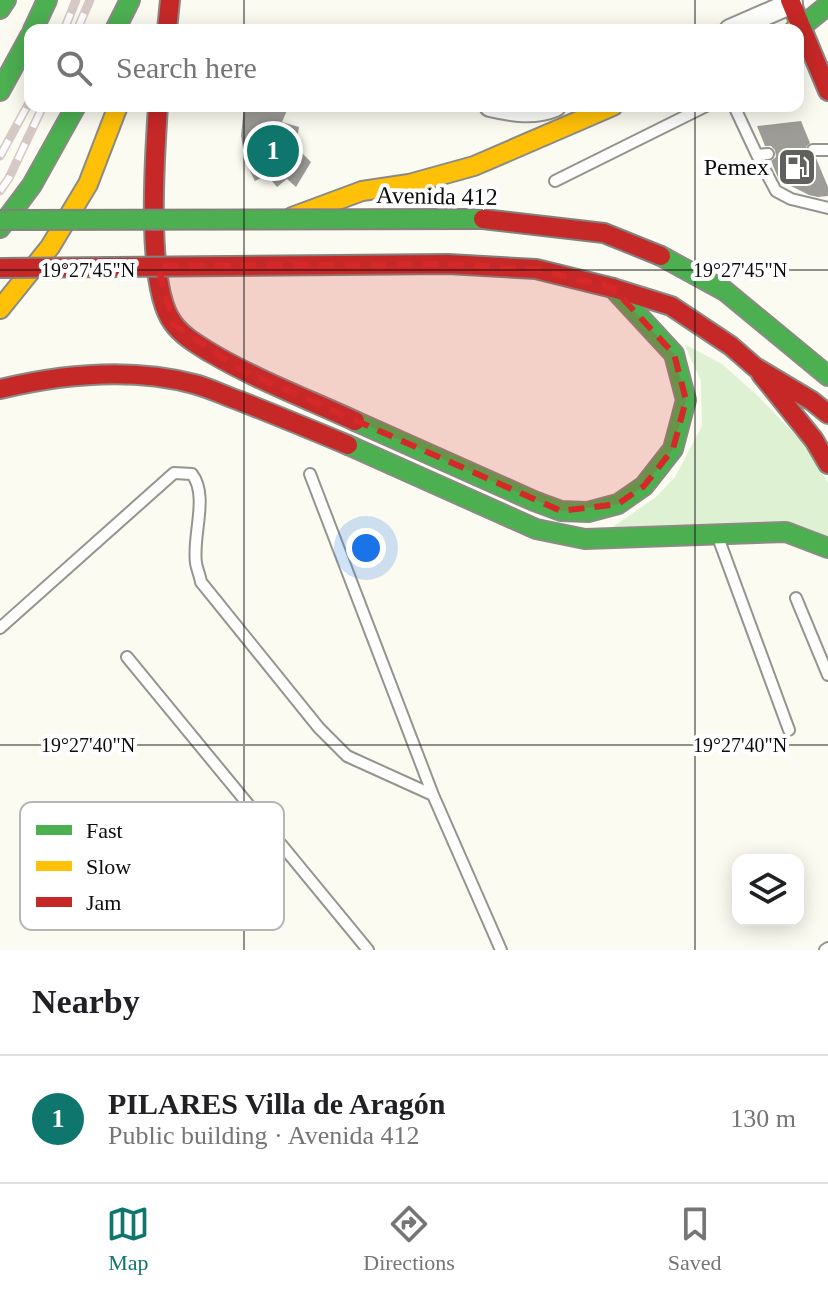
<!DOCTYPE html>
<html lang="en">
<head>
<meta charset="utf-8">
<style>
  body { margin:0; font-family:"Times New Roman",serif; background:#f2f2f2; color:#202124 }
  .controls { position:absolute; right:24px; bottom:24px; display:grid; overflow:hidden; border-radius:16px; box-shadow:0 4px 20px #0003 }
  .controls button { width:72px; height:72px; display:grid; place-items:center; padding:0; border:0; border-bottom:2px solid #e0e0e0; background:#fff; color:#202124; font:40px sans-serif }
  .you { position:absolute; left:366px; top:548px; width:28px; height:28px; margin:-20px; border:6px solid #fff; border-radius:50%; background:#1a73e8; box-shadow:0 0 0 12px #1a73e833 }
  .badge { display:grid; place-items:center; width:52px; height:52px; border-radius:50%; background:#0f766e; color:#fff; font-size:26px; font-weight:700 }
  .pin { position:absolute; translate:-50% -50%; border:4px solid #fff; box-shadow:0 2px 8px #0006 }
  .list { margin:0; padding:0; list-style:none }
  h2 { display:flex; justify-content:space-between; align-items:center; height:104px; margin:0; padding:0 32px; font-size:34px }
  h2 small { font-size:26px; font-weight:400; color:#757577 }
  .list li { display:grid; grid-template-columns:52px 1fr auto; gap:24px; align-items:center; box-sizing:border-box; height:128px; padding:0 32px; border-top:2px solid #e0e0e0 }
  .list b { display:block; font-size:30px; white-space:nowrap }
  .list p { margin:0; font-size:26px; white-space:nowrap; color:#757577 }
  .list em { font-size:26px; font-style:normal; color:#757577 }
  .icon { flex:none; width:44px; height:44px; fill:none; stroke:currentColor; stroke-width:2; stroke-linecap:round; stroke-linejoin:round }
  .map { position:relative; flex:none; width:828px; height:950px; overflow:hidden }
  .search { position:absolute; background:#fff; box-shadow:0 4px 20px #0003; left:24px; right:24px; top:24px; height:88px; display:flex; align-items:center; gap:20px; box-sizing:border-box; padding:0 28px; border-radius:16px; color:#757577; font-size:30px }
  .sheet { height:232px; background:#fff }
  nav { display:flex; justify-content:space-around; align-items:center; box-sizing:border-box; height:112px; border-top:2px solid #e0e0e0; background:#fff; font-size:22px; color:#757577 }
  nav a { display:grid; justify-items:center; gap:4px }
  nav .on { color:#0f766e }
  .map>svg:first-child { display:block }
  .green { fill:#def1d2 }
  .building { fill:#9e9c97 }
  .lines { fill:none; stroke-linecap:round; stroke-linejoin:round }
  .lane-casing { stroke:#949490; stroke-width:14 }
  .street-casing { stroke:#949490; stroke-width:24 }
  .fast-casing { stroke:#8b8b86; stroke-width:22 }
  .slow-casing { stroke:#8b8b86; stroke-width:22 }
  .jam-casing { stroke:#8b8b86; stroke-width:22 }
  .lane { stroke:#fefefd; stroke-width:10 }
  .street { stroke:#fefefd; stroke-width:20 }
  .fast { stroke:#4caf50; stroke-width:18 }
  .slow { stroke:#ffc107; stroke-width:18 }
  .jam { stroke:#c62828; stroke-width:18 }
  .rail-casing { stroke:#d6c8c4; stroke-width:9 }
  .rail { stroke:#fff; stroke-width:6; stroke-dasharray:18; stroke-linecap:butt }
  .fast-bridge-casing { stroke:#81817d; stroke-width:22; stroke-linecap:butt }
  .jam-bridge-casing { stroke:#81817d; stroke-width:22; stroke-linecap:butt }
  .fast-bridge { stroke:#4caf50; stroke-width:18 }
  .jam-bridge { stroke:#c62828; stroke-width:18 }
  .marked { fill:#d62828; fill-opacity:0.2; stroke:#d62828; stroke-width:6; stroke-dasharray:16 10; stroke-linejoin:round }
  .ticks { fill:none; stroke:#0d0d0d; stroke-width:2; stroke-opacity:0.45 }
  .labels { text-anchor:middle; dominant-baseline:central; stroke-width:8; stroke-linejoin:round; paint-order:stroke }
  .poi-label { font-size:24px; fill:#0d0d0d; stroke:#fff; text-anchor:end }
  .street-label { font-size:24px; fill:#0d0d0d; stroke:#fff }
  .key { fill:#fff; stroke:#b6b6b6; stroke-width:2 }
  .key-label { font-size:22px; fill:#0d0d0d }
  .ticks-label { font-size:20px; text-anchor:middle; fill:#0d0d0d; stroke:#fff; stroke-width:8; stroke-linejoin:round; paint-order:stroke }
</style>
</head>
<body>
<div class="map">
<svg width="828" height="950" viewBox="0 0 828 950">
  <rect width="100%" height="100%" fill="#fbfbf1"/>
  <!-- green -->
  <path class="green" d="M684 344 722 364 758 396 807 447 828 483V538L613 527 656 497 675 477 702 426 701 381Z"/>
  <!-- building -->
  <path class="building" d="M244 106H289L282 122 299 127 297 140 302 153 311 162 296 187 287 179 277 187 267 175 255 181 245 161 241 136Z
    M801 121 810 143 806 147V153L810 157 816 158 828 187V196L818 197 809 195 779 180 771 161 776 157 775 150 771 146H765L757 126Z"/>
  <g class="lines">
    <!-- lane casing -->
    <g class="lane-casing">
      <path id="lane" d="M734 106 757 155 768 154
        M813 150H828
        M757 155 776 191 791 199 828 208
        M555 181 706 106
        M310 474 433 795 501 950
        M719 540 789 730
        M796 598 828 675
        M0 628 174 473 192 474C209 496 192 536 196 563 197 569 200 576 201 582L319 728 347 756 433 795
        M127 657 368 950
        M825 950 828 948"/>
    </g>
    <!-- street casing -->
    <g class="street-casing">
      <path id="street" d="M730 30 792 3
        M490 106C512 111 534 115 555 106"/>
    </g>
    <!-- fast casing -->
    <g class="fast-casing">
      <path id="fast" d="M0 9 6 0
        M801 27 828 5
        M33 30 47 0
        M115 30 130 0
        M0 91 30 36
        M0 228 32 185 76 106
        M661 256 725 291 828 376
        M355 421 534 501 561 511 588 512 618 504 644 486 673 449 686 400 674 354 613 288
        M348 445 536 529 585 539 786 532 828 548"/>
    </g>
    <!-- slow casing -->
    <g class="slow-casing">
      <path id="slow" d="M794 30 801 27
        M292 217 362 191 409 184 474 166 613 106
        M0 309 50 247 88 184 118 106"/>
    </g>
    <!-- jam casing -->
    <g class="jam-casing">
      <path id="jam" d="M790 0 828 91
        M167 30 170 0
        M158 106C155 153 145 287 173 323 182 336 198 345 211 353 257 380 307 399 355 421
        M613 288 671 306 731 346 755 367 812 401 828 414
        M761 374 814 440 828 464
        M0 389C63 374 130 367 194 384 210 388 225 396 240 401 276 415 312 430 348 445"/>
    </g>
    <!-- lane -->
    <use href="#lane" class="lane"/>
    <!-- street -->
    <use href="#street" class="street"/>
    <!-- fast -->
    <use href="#fast" class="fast"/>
    <!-- slow -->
    <use href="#slow" class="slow"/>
    <!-- jam -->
    <use href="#jam" class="jam"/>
    <!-- rail casing -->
    <g class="rail-casing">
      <path id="rail" d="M64 30 76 0
        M77 30 90 0
        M0 156 30 101
        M0 191 9 178 43 106"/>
    </g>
    <!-- rail -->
    <use href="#rail" class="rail"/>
    <!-- fast-bridge casing -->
    <g class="fast-bridge-casing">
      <path id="fast-bridge" d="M0 220 483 219"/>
    </g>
    <!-- jam-bridge casing -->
    <g class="jam-bridge-casing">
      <path id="jam-bridge" d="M483 219 604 233 661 256
        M0 268 448 264 536 269 613 288"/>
    </g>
    <!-- fast-bridge -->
    <use href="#fast-bridge" class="fast-bridge"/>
    <!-- jam-bridge -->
    <use href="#jam-bridge" class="jam-bridge"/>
  </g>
  <!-- marked area -->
  <path class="marked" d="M448 264 536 269 613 288 674 354 686 400 673 449 644 486 618 504 561 511 239 369 173 324 158 266Z"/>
  <!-- ticks -->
  <path class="ticks" d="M244 0V30M695 0V30M244 106V950M695 106V950M0 270H828M0 745H828"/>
  <!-- icons -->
  <defs>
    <g id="fuel-square" transform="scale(2)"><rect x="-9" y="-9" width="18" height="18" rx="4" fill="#60605d" stroke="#fff"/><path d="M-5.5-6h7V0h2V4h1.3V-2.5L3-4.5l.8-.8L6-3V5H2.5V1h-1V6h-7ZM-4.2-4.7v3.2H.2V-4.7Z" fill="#fff"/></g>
  </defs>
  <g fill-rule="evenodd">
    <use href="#fuel-square" x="797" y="167"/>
  </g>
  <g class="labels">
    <!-- poi labels -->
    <g class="poi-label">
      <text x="769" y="167">Pemex</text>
    </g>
    <!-- street labels -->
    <g class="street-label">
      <text transform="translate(437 196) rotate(1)">Avenida 412</text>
    </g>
  </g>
  <!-- legend -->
  <rect x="20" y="802" width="264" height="128" rx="12" class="key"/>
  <rect x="36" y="825" width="36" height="10" fill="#4caf50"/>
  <rect x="36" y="861" width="36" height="10" fill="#ffc107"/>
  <rect x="36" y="897" width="36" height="10" fill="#c62828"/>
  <g class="key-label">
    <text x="86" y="838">Fast</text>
    <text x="86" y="874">Slow</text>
    <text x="86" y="910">Jam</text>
  </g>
  <g class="ticks-label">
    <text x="88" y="277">19°27'45"N</text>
    <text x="740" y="277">19°27'45"N</text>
    <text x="88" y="752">19°27'40"N</text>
    <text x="740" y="752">19°27'40"N</text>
  </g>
</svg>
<div class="controls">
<button><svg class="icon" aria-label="layers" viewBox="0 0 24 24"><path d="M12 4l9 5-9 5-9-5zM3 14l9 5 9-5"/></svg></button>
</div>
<div class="you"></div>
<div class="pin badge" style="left:273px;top:151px">1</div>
<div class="search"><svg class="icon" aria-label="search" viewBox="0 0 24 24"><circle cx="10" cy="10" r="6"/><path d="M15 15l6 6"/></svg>Search here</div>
</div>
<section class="sheet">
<h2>Nearby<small></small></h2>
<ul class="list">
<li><span class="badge">1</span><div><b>PILARES Villa de Aragón</b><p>Public building · Avenida 412</p></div><em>130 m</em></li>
</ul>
</section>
<nav>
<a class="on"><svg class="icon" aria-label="map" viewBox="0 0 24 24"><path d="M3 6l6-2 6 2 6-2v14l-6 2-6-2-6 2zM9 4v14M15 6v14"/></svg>Map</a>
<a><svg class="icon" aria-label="directions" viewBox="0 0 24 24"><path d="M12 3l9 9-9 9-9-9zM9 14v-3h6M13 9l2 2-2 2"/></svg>Directions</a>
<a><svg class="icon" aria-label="saved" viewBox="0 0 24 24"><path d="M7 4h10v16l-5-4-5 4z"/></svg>Saved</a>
</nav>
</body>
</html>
